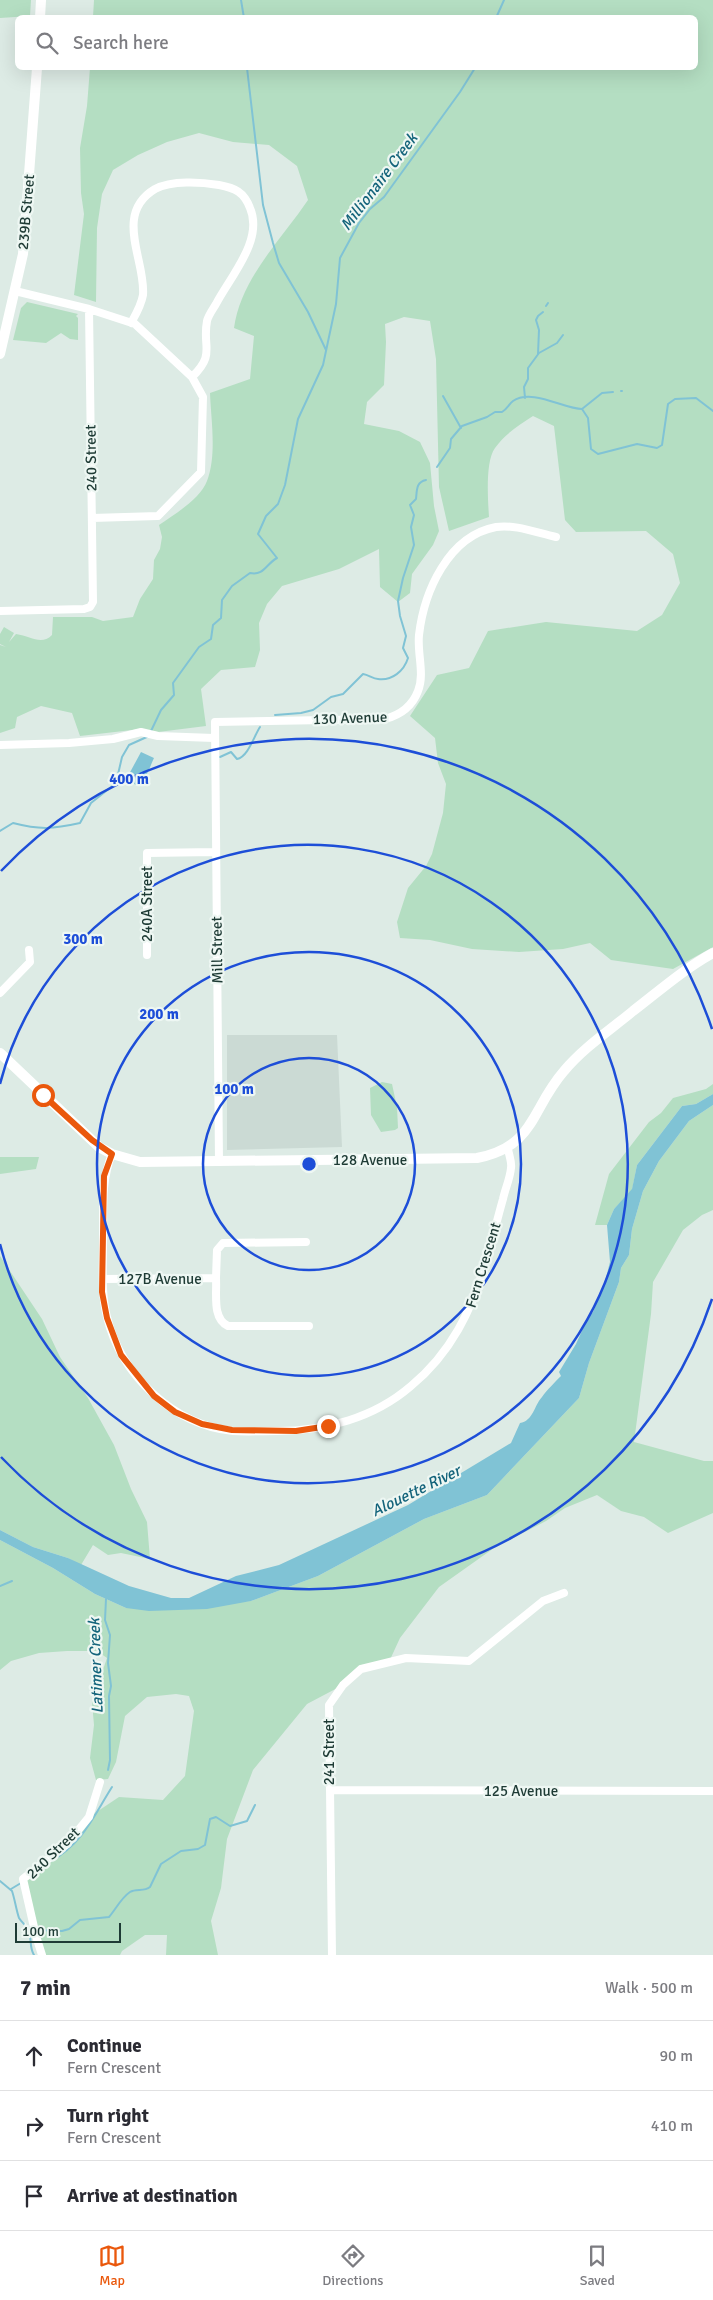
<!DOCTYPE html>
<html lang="en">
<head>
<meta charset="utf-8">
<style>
  body { margin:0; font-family:Signika,sans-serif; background:#f7f7f7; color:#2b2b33 }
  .scale { position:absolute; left:15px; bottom:12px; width:106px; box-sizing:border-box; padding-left:5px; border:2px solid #1e3b35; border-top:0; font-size:14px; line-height:18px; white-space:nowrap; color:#1e3b35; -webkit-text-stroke:4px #eef7f3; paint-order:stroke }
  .stop { position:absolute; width:15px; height:15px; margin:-11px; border:4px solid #ea580c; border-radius:50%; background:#fff }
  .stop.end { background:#ea580c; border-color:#fff; box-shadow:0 1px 5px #0008 }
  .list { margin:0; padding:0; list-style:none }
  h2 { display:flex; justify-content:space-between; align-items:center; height:65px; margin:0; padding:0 20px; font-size:21px }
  h2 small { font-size:16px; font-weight:400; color:#7c7c81 }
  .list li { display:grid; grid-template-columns:32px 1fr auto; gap:15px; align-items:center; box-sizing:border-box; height:70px; padding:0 20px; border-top:1px solid #e1e1e2 }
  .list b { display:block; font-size:19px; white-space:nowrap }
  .list p { margin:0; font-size:16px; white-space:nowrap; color:#7c7c81 }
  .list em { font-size:16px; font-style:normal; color:#7c7c81 }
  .icon { flex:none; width:28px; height:28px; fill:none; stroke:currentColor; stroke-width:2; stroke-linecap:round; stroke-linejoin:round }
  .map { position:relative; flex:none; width:713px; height:1955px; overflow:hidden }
  .search { position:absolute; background:#fff; box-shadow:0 5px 20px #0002; left:15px; right:15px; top:15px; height:55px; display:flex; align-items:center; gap:12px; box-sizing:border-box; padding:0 18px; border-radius:8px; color:#7c7c81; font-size:19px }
  .sheet { height:275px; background:#fff }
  nav { display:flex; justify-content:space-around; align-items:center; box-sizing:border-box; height:70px; border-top:1px solid #e1e1e2; background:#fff; font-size:14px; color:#7c7c81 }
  nav a { display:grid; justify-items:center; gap:2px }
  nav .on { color:#ea580c }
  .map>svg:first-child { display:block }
  .built { fill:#cbdad4 }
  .green { fill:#b4dec2 }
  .water { fill:#80c3d5 }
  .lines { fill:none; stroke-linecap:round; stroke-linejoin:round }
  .stream { stroke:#80c3d5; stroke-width:2 }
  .minor { stroke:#fff; stroke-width:8 }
  .tertiary { stroke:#fff; stroke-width:10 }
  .route { stroke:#ea580c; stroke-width:6 }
  .ring { fill:none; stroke:#1d4ed8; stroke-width:2.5 }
  .labels { text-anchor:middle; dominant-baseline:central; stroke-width:4.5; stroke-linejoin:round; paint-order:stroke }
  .street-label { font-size:15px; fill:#1e3b35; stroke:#eef7f3 }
  .water-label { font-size:16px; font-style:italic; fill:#14647b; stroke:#eef7f3 }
  .centre { fill:#1d4ed8; stroke:#eef7f3; stroke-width:2.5 }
  .ring-label { font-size:15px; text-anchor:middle; font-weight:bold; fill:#1d4ed8; stroke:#eef7f3; stroke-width:4.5; stroke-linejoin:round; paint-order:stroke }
</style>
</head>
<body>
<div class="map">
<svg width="713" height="1955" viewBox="0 0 713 1955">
  <rect width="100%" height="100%" fill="#ddebe5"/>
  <!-- built -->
  <path class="built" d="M227 1035H337L342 1147 227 1150Z"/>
  <!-- green -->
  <path class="green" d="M0 0H31L30 16 0 18Z
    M94 0H713V947L673 969 611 960 590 943 563 949 519 952 472 949 430 940 400 938 397 922 408 888 426 866 432 854 443 813 446 784 438 763 435 738 410 716 437 675 469 668 488 631 546 622 637 631 662 615 680 583 673 554 646 531 576 532 565 520 554 426 533 416C519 425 505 434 495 448 485 461 488 501 489 517L449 531 439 487 436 359 430 321 404 317 385 324 386 342 384 385 367 402 364 424 399 431 420 442 430 463 434 506 439 531 433 545 412 574 410 593 398 602 380 587 379 549 339 569 282 586 267 604 259 623 260 650 255 667 221 670 201 689 206 726 158 732 141 729 80 736 72 713 41 706 17 717 15 728 0 733V645L6 647 0 644V634L4 627 14 633 9 642 16 634C31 636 41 646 52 635L53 617H92L103 621 133 617 140 599 153 579 154 560 160 549 162 537 159 525C175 514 200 499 207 481 217 455 211 420 210 393L250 379 254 336 234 328C241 278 281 240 308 200L297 166 269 145 233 142 199 133 167 142 138 155 113 170 102 194 97 228 96 302 74 295 84 214 81 193 80 148 87 106 90 68H696V18L93 17Z
    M27 302 78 314 76 316 78 318V340L70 339 61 333 46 343 13 340 21 308Z
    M382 1082 392 1084 397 1107 398 1128 395 1130 381 1132 371 1115 370 1088Z
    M713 1084V1094L696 1104 682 1106 637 1165 632 1190 614 1209 607 1225H595L609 1174 649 1122 661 1113 673 1098 706 1089Z
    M713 1105V1210L702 1215 683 1230 653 1282 651 1314 634 1442 704 1461H713V1513L668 1533 644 1517 621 1511 597 1495 565 1508 546 1521 494 1548 439 1587 400 1638 388 1664 362 1669 343 1685 307 1704 253 1770 227 1839 221 1888 211 1921 218 1955H166L167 1935H145L122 1951 120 1955H43L23 1879 67 1844 89 1817 119 1797 163 1800 185 1776 194 1711 189 1696 176 1694 147 1697 125 1716 116 1762 108 1779 96 1780 90 1758 94 1725 92 1702 107 1658 97 1651H67L39 1653 11 1661 0 1670V1540L53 1568 95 1594 126 1608 251 1601 318 1576 424 1519 487 1495 579 1398 589 1363 619 1282 621 1268 629 1255 632 1229 643 1191 659 1161 689 1121Z
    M0 1157H39L36 1169 0 1174Z
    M0 1256 42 1319 60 1357 88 1398 114 1445 131 1489 147 1522 150 1559 121 1553 108 1555 93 1545 81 1565 68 1558 33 1547 0 1530Z"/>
  <!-- water -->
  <path class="water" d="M141 752 154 758C149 768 147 780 136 785L129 781 128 776Z
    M713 1094V1105L689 1121 659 1161 643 1191 632 1229 629 1255 621 1268 619 1282 589 1363 579 1398 487 1495 424 1519 318 1576 251 1601 207 1609 149 1611 126 1608 95 1594 53 1568 0 1540V1530L33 1547 68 1558 129 1586 171 1598H189L236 1576 279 1565 408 1505 511 1443 520 1423C533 1421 534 1406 542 1397 547 1390 555 1382 561 1376L559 1372 576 1344 589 1315 593 1312 604 1285 610 1262 607 1225 614 1209 632 1189 637 1165 682 1106 696 1104Z"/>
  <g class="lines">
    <!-- stream -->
    <path class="stream" d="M241 0 244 18
      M496 18 504 0
      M247 68 263 205 273 243 279 263 308 312 326 350
      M546 306 548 303
      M538 354 539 330 536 320 538 316 543 312
      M621 391H622
      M443 396 461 428
      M525 398 524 387 528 379V368L539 353 557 343 563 335
      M582 409 602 393 613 392
      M437 467 450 448 451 439 462 426 487 417 495 412H502C507 409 509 404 513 401 532 388 564 409 582 409L588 418 591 449 598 454 637 444 657 448 662 445 668 404 675 399 696 398 713 411
      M275 715 301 713 313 710 331 697 343 694 363 674C369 675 373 679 378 679 392 681 404 671 408 658L403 648 406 636 400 616 398 601 403 578 414 545 411 527 414 515 410 505 416 499C417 490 416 482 426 480
      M151 731 161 710 174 695 173 683 199 647 211 639 213 625 221 618 222 600 232 586 250 573C264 576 266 564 277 558L258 534 266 516 278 504 285 485 298 419 323 365 336 304 340 258 359 223 370 209 384 197 460 92 475 68
      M220 757 231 752 237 759C248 757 254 736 260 727
      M0 831 13 823C40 830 53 829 80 823L91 803 116 783 122 757 129 745 149 736
      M0 1586 12 1581
      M106 1599 105 1620 110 1635 108 1663 111 1686 109 1696 110 1760 108 1770
      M51 1861C83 1843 93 1817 112 1787
      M0 1881 12 1891C15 1900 16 1909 19 1918 22 1923 28 1927 29 1931 32 1940 29 1947 34 1955
      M11 1889 21 1883
      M37 1930 62 1931 69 1929 80 1920 109 1917C116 1909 121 1898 130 1892 136 1888 144 1892 150 1887L161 1864 181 1851 198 1849 205 1845 210 1819 216 1817 230 1826 247 1821 255 1805"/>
    <!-- minor -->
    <path class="minor" d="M15 291 89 309 135 324 192 377 203 397 201 472 158 516 92 518
      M131 323C136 314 141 306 143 295 146 261 113 214 155 189 172 180 201 182 219 185 235 188 244 192 250 208 264 240 230 277 216 304 213 309 208 316 207 321 202 347 216 354 192 377
      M0 611 84 609 90 607 93 602 89 309
      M0 745 69 743 113 739 141 732 158 736 214 738
      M147 955V853L215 852
      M0 993 30 962 29 950
      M112 1154C100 1182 104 1215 103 1245 103 1269 101 1294 107 1317 121 1375 173 1425 233 1431 248 1432 263 1431 277 1431 325 1431 374 1418 411 1386 451 1353 472 1310 486 1261 492 1241 497 1220 503 1199 505 1189 510 1179 511 1168 512 1162 509 1155 508 1149
      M219 1162 215 722 385 719C400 715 412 707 418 691 425 674 417 653 419 635 424 592 448 536 496 527 515 524 537 533 556 537
      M216 1278C217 1294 212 1319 228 1326H309
      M103 1279 216 1278 217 1250 223 1243 306 1242
      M330 1790 713 1791
      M42 1955 36 1936 23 1879 67 1844 89 1817 100 1782
      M332 1955 329 1705 343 1685 361 1669 406 1658 469 1661 543 1601 564 1593"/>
    <!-- tertiary -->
    <path class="tertiary" d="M40 18 41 0
      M0 354 23 254 37 68
      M0 1053 99 1147 112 1154 140 1162 477 1158C536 1146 530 1110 564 1071 583 1048 610 1030 633 1011 659 991 684 969 713 953"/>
  </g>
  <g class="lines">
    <!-- route -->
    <path class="route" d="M43 1095 92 1140 112 1154 104 1176 102 1292 107 1318 121 1355 154 1396 175 1412 202 1424 232 1430 296 1431 328 1426"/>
  </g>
  <!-- distance rings -->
  <g class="ring">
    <circle cx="309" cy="1164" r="106"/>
    <circle cx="309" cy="1164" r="212"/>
    <path d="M0 1084A319 319 0 1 1 0 1244"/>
    <path d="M712 1299A425 425 0 0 1 1 1457M1 871A425 425 0 0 1 712 1029"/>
  </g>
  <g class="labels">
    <!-- street labels -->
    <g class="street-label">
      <text transform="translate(26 212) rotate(-85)">239B Street</text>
      <text transform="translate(91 458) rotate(-91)">240 Street</text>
      <text transform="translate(350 718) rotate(-2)">130 Avenue</text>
      <text transform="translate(147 904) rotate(-90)">240A Street</text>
      <text transform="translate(217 950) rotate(-91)">Mill Street</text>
      <text x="370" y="1160">128 Avenue</text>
      <text transform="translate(483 1265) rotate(-73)">Fern Crescent</text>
      <text x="160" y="1279">127B Avenue</text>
      <text transform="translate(329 1752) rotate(-90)">241 Street</text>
      <text x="521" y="1791">125 Avenue</text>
      <text transform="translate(53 1853) rotate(-44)">240 Street</text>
    </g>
    <!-- water labels -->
    <g class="water-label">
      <text transform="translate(379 182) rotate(-53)">Millionaire Creek</text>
      <text transform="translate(416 1491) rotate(-26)">Alouette River</text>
      <text transform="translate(96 1666) rotate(-92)">Latimer Creek</text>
    </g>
  </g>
  <circle cx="309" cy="1164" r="8" class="centre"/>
  <g class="ring-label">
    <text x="129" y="784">400 m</text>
    <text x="83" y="944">300 m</text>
    <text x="159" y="1019">200 m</text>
    <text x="234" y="1094">100 m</text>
  </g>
</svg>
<div class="scale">100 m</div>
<div class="stop" style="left:43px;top:1095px"></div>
<div class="stop end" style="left:328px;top:1426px"></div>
<div class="search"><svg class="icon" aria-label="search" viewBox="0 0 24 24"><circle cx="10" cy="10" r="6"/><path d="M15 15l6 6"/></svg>Search here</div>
</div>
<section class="sheet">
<h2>7 min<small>Walk · 500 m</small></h2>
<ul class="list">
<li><svg class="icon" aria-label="ahead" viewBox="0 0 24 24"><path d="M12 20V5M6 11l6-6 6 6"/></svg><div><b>Continue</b><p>Fern Crescent</p></div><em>90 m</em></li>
<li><svg class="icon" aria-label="right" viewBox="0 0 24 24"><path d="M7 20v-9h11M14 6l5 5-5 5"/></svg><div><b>Turn right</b><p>Fern Crescent</p></div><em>410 m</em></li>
<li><svg class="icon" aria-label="arrive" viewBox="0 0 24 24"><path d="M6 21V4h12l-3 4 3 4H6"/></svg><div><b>Arrive at destination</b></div></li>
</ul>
</section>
<nav>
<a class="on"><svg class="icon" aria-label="map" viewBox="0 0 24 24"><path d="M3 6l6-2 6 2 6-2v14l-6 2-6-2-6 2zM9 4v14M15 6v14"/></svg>Map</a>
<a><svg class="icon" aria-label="directions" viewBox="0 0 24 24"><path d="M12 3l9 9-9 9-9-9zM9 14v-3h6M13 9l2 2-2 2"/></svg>Directions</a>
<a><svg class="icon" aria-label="saved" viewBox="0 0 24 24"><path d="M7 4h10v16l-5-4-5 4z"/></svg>Saved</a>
</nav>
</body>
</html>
